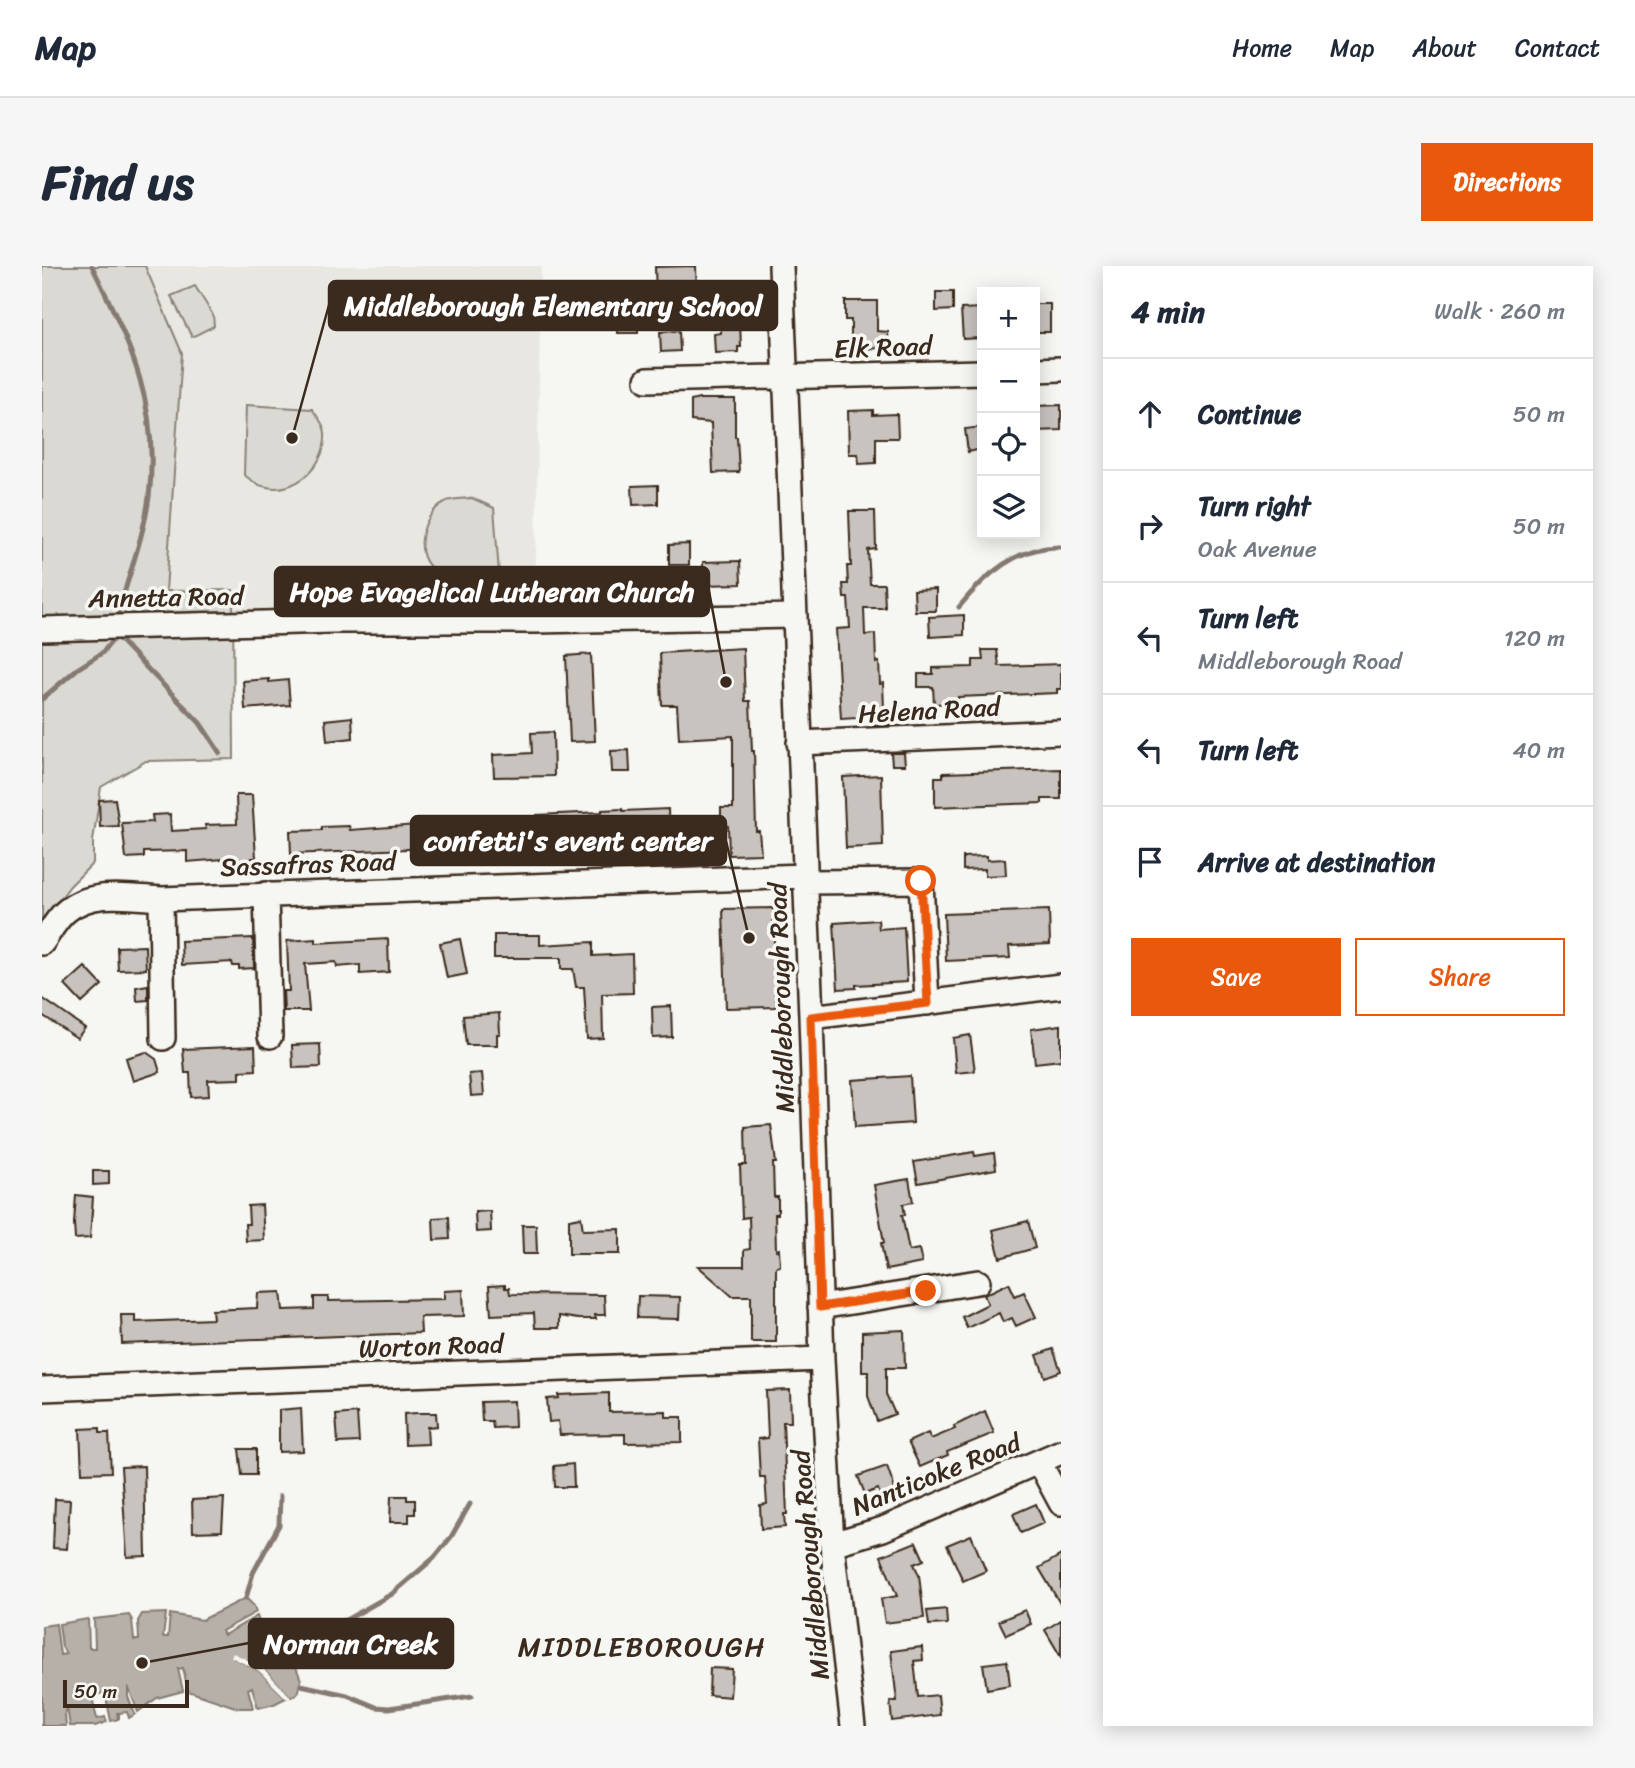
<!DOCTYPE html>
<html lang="en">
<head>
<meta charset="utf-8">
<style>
  body { margin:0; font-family:Sriracha,sans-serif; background:#f6f6f7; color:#1f2937 }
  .controls { position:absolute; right:21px; top:21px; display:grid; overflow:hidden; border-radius:0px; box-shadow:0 4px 18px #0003 }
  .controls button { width:63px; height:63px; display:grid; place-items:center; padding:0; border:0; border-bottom:2px solid #e0e1e3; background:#fff; color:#1f2937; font:35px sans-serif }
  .scale { position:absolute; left:21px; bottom:18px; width:126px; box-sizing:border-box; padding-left:7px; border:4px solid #3b2a1e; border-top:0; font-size:19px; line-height:24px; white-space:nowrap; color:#3b2a1e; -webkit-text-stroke:5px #f6f6f2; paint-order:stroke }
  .stop { position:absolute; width:21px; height:21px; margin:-16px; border:5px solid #ea580c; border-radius:50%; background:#fff }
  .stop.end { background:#ea580c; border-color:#fff; box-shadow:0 2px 7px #0008 }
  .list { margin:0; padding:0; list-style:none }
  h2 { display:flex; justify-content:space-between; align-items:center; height:91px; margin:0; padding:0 28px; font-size:30px }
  h2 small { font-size:23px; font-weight:400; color:#747a83 }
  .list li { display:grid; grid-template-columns:46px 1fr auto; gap:21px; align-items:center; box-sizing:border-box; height:112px; padding:0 28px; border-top:2px solid #e0e1e3 }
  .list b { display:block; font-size:26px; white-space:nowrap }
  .list p { margin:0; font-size:23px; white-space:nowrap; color:#747a83 }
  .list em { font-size:23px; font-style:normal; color:#747a83 }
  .actions { display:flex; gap:14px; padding:21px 28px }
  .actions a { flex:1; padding:16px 0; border:2px solid #ea580c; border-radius:0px; text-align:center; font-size:24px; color:#ea580c }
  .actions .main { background:#ea580c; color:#fff }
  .icon { flex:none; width:38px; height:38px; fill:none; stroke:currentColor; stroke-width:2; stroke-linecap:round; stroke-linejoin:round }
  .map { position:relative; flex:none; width:1019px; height:1460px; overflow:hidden; border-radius:0px }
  header { display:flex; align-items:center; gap:42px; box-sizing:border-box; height:98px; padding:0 35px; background:#fff; border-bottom:2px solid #e0e1e3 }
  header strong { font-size:33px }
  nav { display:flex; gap:38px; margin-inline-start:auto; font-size:24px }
  .intro { display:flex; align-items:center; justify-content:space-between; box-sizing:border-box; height:168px; padding:0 42px }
  h1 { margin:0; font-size:49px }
  .button { padding:18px 32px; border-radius:0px; background:#ea580c; color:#fff; font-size:24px; font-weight:700 }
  main { display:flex; gap:42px; padding:0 42px }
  aside { flex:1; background:#fff; border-radius:0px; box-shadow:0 4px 18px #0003 }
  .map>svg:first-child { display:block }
  .built { fill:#e8e7e2 }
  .green { fill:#dad9d3; stroke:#8a8278; stroke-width:2 }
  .water { fill:#b6b0a9; stroke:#857a71; stroke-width:2 }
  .pier { fill:#f6f6f2 }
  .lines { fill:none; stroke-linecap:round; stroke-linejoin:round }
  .stream { stroke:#857a71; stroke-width:5 }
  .building { fill:#c8c3be; stroke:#3b2a1e; stroke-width:2 }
  .minor-casing { stroke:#3b2a1e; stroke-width:28 }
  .minor { stroke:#f6f6f2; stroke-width:23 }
  .route { stroke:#ea580c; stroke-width:9 }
  .labels { text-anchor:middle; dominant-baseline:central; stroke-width:7; stroke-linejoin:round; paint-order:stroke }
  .street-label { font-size:26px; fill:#3b2a1e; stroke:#f6f6f2 }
  .neighbourhood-label { font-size:28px; letter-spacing:2px; fill:#3b2a1e; stroke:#f6f6f2 }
  .leader { fill:none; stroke:#3b2a1e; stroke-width:2.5 }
  .callout-dot { fill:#3b2a1e; stroke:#f6f6f2; stroke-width:2.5 }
  .callout { fill:#3b2a1e; stroke:#3b2a1e; stroke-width:2.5 }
  .callout-label { font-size:28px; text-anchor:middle; font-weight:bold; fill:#fff }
</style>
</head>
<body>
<header>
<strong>Map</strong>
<nav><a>Home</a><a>Map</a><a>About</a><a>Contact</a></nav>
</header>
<div class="intro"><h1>Find us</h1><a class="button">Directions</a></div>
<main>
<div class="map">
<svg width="1019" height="1460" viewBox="0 0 1019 1460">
  <rect width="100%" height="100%" fill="#f6f6f2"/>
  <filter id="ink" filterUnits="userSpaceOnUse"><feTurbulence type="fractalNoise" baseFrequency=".0143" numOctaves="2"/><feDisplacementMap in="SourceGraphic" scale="14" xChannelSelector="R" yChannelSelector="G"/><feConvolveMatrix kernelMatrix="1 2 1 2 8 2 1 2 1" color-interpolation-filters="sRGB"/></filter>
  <g filter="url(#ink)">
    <!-- built -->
    <path class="built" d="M4 0H499L493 343 87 349Z"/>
    <!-- green -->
    <path class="green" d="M0 0H103L140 87 124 325 191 324 192 493 104 495 59 521 51 575V597L28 620 0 657Z
      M153 20 171 49 172 60 150 71 129 30Z
      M204 139 270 143C275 150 283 159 283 167 285 199 253 230 221 220 214 219 207 212 202 209Z
      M430 232 452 242 457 307C444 307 406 311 397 307 368 294 379 248 403 236 410 232 422 233 430 232Z"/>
    <!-- water -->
    <path class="water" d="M204 1332 212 1340 214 1346 180 1365 182 1369 215 1350 223 1374 248 1366H259L251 1393 259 1414 255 1428 249 1431 220 1401 190 1391 217 1405 244 1432 232 1438 216 1442 210 1421 206 1423 211 1442H196L146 1425 141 1402 136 1403 141 1425 115 1432 96 1446 86 1420V1431L93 1448 87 1452 85 1446 77 1447V1453L75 1446 76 1453 69 1455 63 1426 50 1431 55 1453 63 1451 65 1456 53 1460H28L25 1442 23 1449 24 1460H0V1360L14 1358 18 1389 24 1388 20 1381 17 1358 46 1353 47 1382H53L52 1353 87 1349 90 1354 92 1374H97L96 1355 100 1348 124 1347 121 1371H126L128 1348 160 1354Z"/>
    <!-- pier -->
    <path class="pier" d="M191 1387 220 1401 249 1431 244 1432 217 1405 189 1391Z"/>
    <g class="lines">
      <!-- stream -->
      <path class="stream" d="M50 0C89 80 118 139 107 231 102 269 87 308 77 345
        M917 341C943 309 975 280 1019 281
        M0 433 35 403 60 387 74 370 158 457 178 487
        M204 1332 211 1307 237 1259 238 1230
        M260 1368 304 1354 350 1328 392 1292 409 1271 428 1238
        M259 1419 305 1429 334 1441 347 1442 430 1430"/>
    </g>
    <!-- building -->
    <path class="building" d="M654 0 655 31 614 32 613 1Z
      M894 26H911V44L894 45Z
      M803 35H835V65L846 66 847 82 809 83V54H803Z
      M993 38H1008V66H993Z
      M940 42V72L921 73 919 43Z
      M596 46V67H576L575 47Z
      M698 58 699 81H696V86L673 87 672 68 679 67V59Z
      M637 65 638 85 619 86 618 66Z
      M657 133H693V171H695L697 206 671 207 669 157 649 155V135Z
      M1019 139V164L993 165V140Z
      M831 144V149L855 148 856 172H834V197L817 198 816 188H807L806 145Z
      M940 161V183L926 186 923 163Z
      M616 219V238L591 239 590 220Z
      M807 245H833L834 283 826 284 828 318H842L843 342H822L823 369 833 368 834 397 837 396 838 418 841 417 842 443H848V459H832L831 451 799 453 794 363 808 362 806 332H802L801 318H806L805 300H809Z
      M647 278V299H627V279Z
      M698 295 699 318 661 319V296Z
      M894 323V345H873L872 324Z
      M922 349V369L888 371 887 351Z
      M701 382 703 435H708L710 485H712L714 565H717L719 588 687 589 686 560H679V542H691V470L637 473 635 439H620L618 387Z
      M940 384H955L957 400 1019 398V423H1015V427L916 431V437L892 438 891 421H876V408H891V402L931 401V394H941Z
      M549 388 553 475 528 476 524 390Z
      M227 413V416L246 414 248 439 203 443 201 415Z
      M310 451 311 472 285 475 283 454Z
      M511 466 512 510 452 511 451 489 490 487 489 467Z
      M587 484 588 506H570L569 485Z
      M849 487H862L863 499H850Z
      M1019 503V533H1000V537L893 541V511H901V507Z
      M839 509 841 580 804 582 801 511Z
      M194 529H210L214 592H210L211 597H198L197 593 194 592 145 596V585L102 586V591L84 592 80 557 111 556 110 549 128 548 129 565 164 563 163 559 195 558Z
      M73 533 77 560 58 561 57 534Z
      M580 543 581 545 626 543 627 574 505 579H498L499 583 467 585 412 586V581L249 588 248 565 280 564V561L307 560 308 564 389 558V561L423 560V557L445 558V550L466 549V559L495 558V549L560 546V544Z
      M945 590V594L963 593 964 609 943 610V603L921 604V591Z
      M731 642 734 741 684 742 681 643Z
      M1007 644 1008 678 967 680 968 692 904 695 902 648Z
      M836 654 837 663 862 661 865 716 814 719V722L796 723 792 657Z
      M452 669H498V679L551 676V690L590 688 591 727 560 728 561 772 545 773 542 721H534L531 703H519V692H452Z
      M211 672 212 702 197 703V700H191L190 696 140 699 139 675Z
      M274 673V677L346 673 347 706 318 708V699L295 701 294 696 263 698 267 745H242L241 725H247L245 675Z
      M418 673 425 708 405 712 398 677Z
      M103 680 104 703 76 704 75 681Z
      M43 701 60 719 40 737 23 719Z
      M106 719V734L95 735 94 721Z
      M0 732 43 762 35 772 0 749Z
      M629 740 630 771 611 772 610 741Z
      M457 747 458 768H455V779H424L421 750Z
      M1019 759V794L993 797 989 763Z
      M928 769 933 805 914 807 911 772Z
      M278 778 279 801 251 802 250 779Z
      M213 780 214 804 198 805V813L166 814 167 830 149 831 148 807H143L141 783Z
      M104 786 114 793 118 806 91 815 84 792Z
      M440 807 442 829 429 830 427 808Z
      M868 810 871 857 813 861 810 814Z
      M729 859 734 897H731L732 931H736V948H733L734 984 737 983 738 1000 734 1001V1076H709V1030H690L656 1000H702V984L708 983 707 951 700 952 698 899H704L703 861Z
      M932 886 933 890 952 887 954 903 876 917 872 896Z
      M51 905H67V918L51 919Z
      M867 913 871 936 861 938 863 949H860L867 985 877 983 880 997 844 1004 839 977H842L832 919Z
      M34 929 51 931 48 972 33 973 32 957Z
      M220 939 222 974 204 975 203 958H207L206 940Z
      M448 945 449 965 434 966 433 946Z
      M407 951 408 973 392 974 391 952Z
      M539 951 541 964 578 963V988H527V953Z
      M986 955 993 982 958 992 951 964Z
      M480 959H494L495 988H481Z
      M967 1017 973 1030 982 1026 994 1051 974 1060 970 1052 961 1056 957 1047 925 1062 920 1051 946 1038 942 1029Z
      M463 1019V1022H467L468 1028 562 1029 563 1049H553L554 1053H536L517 1050V1062H493L492 1047 449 1049 447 1020Z
      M421 1024 422 1050 378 1051 379 1067 80 1078 79 1049H93V1056L171 1053 170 1044 215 1042 216 1027 239 1026 241 1044 272 1043V1031H286V1035L402 1033V1025Z
      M596 1030 638 1031 637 1053 595 1052Z
      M862 1064 863 1102H844V1128L853 1148 835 1155 826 1130V1106H820V1066Z
      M1011 1083 1019 1105 1003 1111 995 1089Z
      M748 1124 749 1156H741L745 1248H742L743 1261 719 1263 718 1239 725 1238 723 1211H718L716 1173 726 1172 724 1125Z
      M567 1127V1146L624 1145V1151H640V1176L583 1177V1168L518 1169 516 1155 507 1156 505 1133 517 1132 516 1129Z
      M472 1135 473 1161 451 1162 450 1155H440L439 1136Z
      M259 1142 261 1185 237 1186V1144Z
      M943 1145 952 1167 905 1186 906 1189 878 1201 866 1176 886 1167 889 1173 913 1163 912 1160Z
      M315 1147 317 1176 296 1177 294 1149Z
      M375 1147H394L395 1160 385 1161 386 1178 363 1179 362 1148Z
      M58 1162V1167H67L69 1206 40 1207 38 1163Z
      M197 1183H214V1209H200Z
      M531 1198 532 1221H513L512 1200Z
      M102 1200 104 1290 85 1291 79 1201Z
      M845 1200 856 1232 841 1237 836 1223 823 1228 816 1210Z
      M349 1230H365V1234H373V1248H367V1256H348Z
      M182 1232 180 1265 151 1266 150 1234Z
      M13 1233 28 1234 25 1283 11 1282Z
      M994 1238 1002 1257 979 1267 971 1248Z
      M929 1269 944 1305 921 1315 905 1279Z
      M874 1276 882 1294 872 1298 877 1309 882 1352 843 1357 839 1333 855 1330 839 1290Z
      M1019 1289V1339L997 1302Z
      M904 1343 905 1358 887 1359 885 1345Z
      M983 1344 989 1358 964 1369 957 1355Z
      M1019 1354V1391L1003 1364Z
      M880 1381 881 1394 872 1395 876 1431 896 1429 898 1449 850 1455 848 1435H855L849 1385Z
      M965 1395 968 1419 945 1423 941 1398Z
      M668 1402 690 1403 688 1431 667 1429Z"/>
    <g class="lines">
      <!-- minor casing -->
      <g class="minor-casing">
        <path id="minor" d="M739 0 769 751 780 1093 790 1278 811 1460
          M993 104 1019 103
          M605 114 940 106
          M0 363 292 355H492L753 350
          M757 477 1019 466
          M763 616 879 615 885 737
          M224 628 228 770
          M119 633 121 772
          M0 677C7 667 14 654 23 646 49 623 88 631 119 633L763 610
          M769 751 1019 720
          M778 1041 936 1016
          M0 1123 780 1093
          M997 1196 1019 1237
          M790 1278 841 1263 1019 1186"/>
      </g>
      <!-- minor -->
      <use href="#minor" class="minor"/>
    </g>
  </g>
  <g class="lines" filter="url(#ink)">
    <!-- route -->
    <path class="route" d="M879 615 886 737 769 751 778 1041 884 1025"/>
  </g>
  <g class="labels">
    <!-- street labels -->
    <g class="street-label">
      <text transform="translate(841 81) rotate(-2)">Elk Road</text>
      <text transform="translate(124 331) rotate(-1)">Annetta Road</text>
      <text transform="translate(887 444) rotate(-3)">Helena Road</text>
      <text transform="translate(266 598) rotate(-2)">Sassafras Road</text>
      <text transform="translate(739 732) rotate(-92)">Middleborough Road</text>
      <text transform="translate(389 1080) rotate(-2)">Worton Road</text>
      <text transform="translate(894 1208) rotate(-22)">Nanticoke Road</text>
      <text transform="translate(768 1299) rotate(-95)">Middleborough Road</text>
    </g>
    <!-- neighbourhood labels -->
    <g class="neighbourhood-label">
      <text x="600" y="1380">MIDDLEBOROUGH</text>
    </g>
  </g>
  <!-- callouts -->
  <path class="leader" d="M250 172L287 39M684 416L667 325M707 672L684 575M100 1397L207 1377"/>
  <g class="callout-dot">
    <circle cx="250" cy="172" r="7"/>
    <circle cx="684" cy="416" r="7"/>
    <circle cx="707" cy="672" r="7"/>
    <circle cx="100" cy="1397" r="7"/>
  </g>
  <g class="callout">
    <rect x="287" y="15" width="448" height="49" rx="7"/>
    <rect x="233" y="301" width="434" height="49" rx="7"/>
    <rect x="369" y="550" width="315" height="49" rx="7"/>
    <rect x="207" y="1353" width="204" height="49" rx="7"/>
  </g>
  <g class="callout-label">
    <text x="511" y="49">Middleborough Elementary School</text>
    <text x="450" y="335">Hope Evagelical Lutheran Church</text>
    <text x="526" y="584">confetti's event center</text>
    <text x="309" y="1387">Norman Creek</text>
  </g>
</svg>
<div class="controls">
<button>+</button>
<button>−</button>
<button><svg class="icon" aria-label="locate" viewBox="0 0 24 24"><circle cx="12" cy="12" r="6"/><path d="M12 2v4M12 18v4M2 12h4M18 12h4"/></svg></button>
<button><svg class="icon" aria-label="layers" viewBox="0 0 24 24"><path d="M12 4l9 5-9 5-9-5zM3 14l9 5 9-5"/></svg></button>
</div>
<div class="scale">50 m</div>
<div class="stop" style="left:879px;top:615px"></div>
<div class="stop end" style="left:884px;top:1025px"></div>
</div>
<aside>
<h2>4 min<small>Walk · 260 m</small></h2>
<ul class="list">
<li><svg class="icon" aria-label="ahead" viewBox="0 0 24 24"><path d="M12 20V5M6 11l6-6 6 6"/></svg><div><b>Continue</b></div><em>50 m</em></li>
<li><svg class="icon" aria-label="right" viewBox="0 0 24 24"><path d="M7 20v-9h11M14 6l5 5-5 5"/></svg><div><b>Turn right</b><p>Oak Avenue</p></div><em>50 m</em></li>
<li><svg class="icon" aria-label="left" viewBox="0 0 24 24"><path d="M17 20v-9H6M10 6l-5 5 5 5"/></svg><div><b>Turn left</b><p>Middleborough Road</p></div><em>120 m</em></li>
<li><svg class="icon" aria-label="left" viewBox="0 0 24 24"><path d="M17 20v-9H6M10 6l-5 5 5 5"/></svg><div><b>Turn left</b></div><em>40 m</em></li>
<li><svg class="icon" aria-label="arrive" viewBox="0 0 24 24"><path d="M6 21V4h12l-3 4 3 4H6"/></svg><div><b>Arrive at destination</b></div></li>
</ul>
<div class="actions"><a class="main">Save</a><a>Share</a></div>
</aside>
</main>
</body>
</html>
